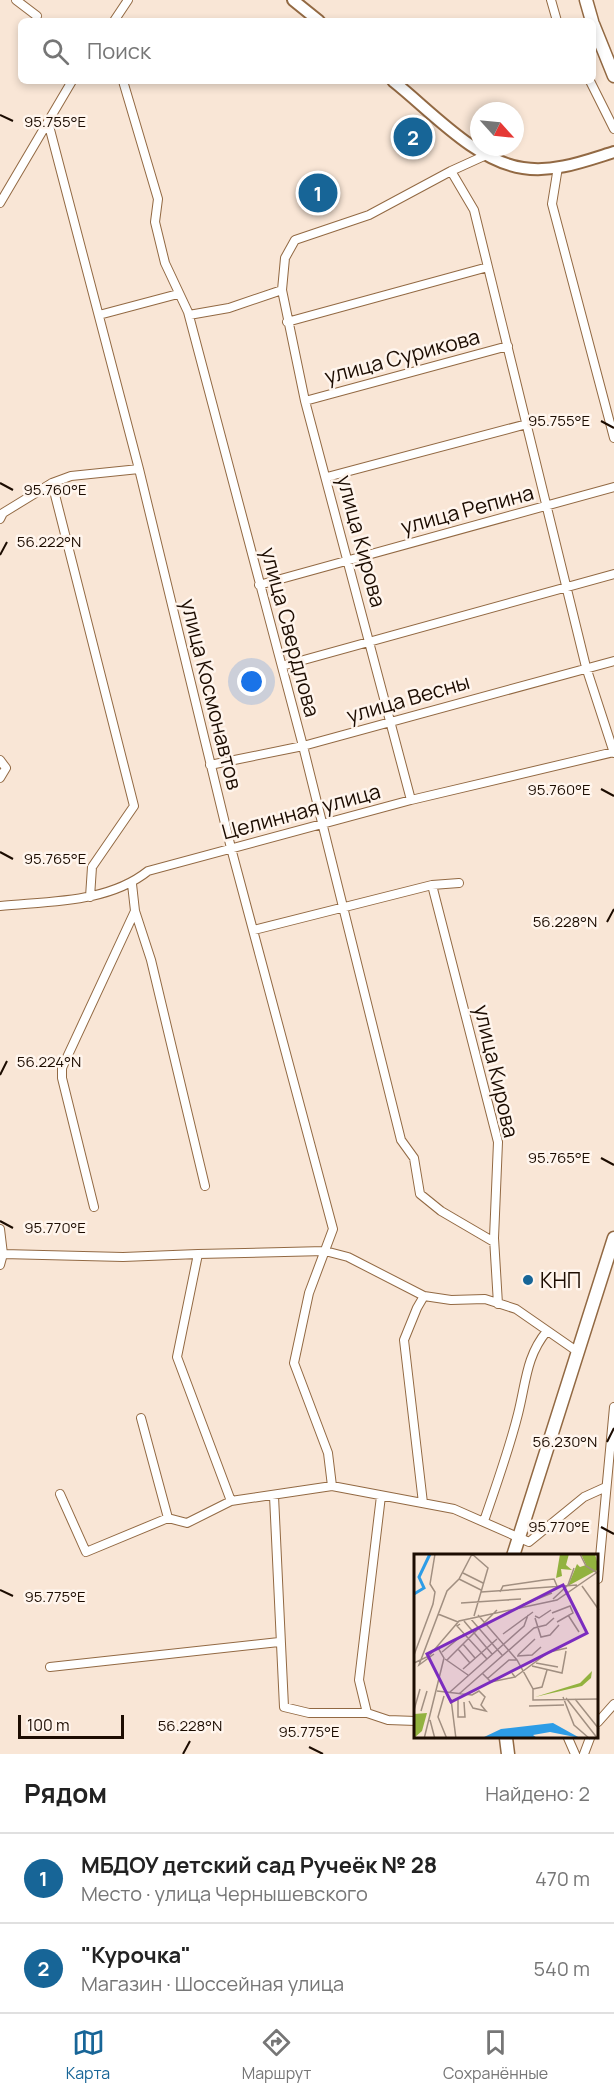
<!DOCTYPE html>
<html lang="ru">
<head>
<meta charset="utf-8">
<style>
  body { margin:0; font-family:Manrope,sans-serif; background:#f6f6f6; color:#222 }
  .compass { position:absolute; left:470px; top:102px; width:54px; height:54px; border-radius:50%; background:#fff; box-shadow:0 3px 9px #0003; rotate:117deg }
  .scale { position:absolute; left:18px; bottom:15px; width:106px; box-sizing:border-box; padding-left:6px; border:3px solid #1c0c01; border-top:0; font-size:16px; line-height:21px; white-space:nowrap; color:#1c0c01; -webkit-text-stroke:4px #fff5ed; paint-order:stroke }
  .you { position:absolute; left:252px; top:682px; width:21px; height:21px; margin:-15px; border:4px solid #fff; border-radius:50%; background:#1a73e8; box-shadow:0 0 0 9px #1a73e833 }
  .badge { display:grid; place-items:center; width:39px; height:39px; border-radius:50%; background:#176597; color:#fff; font-size:20px; font-weight:700 }
  .pin { position:absolute; translate:-50% -50%; border:3px solid #fff; box-shadow:0 2px 6px #0006 }
  .list { margin:0; padding:0; list-style:none }
  h2 { display:flex; justify-content:space-between; align-items:center; height:78px; margin:0; padding:0 24px; font-size:26px }
  h2 small { font-size:20px; font-weight:400; color:#767676 }
  .list li { display:grid; grid-template-columns:39px 1fr auto; gap:18px; align-items:center; box-sizing:border-box; height:90px; padding:0 24px; border-top:2px solid #e0e0e0 }
  .list b { display:block; font-size:22px; white-space:nowrap }
  .list p { margin:0; font-size:20px; white-space:nowrap; color:#767676 }
  .list em { font-size:20px; font-style:normal; color:#767676 }
  .icon { flex:none; width:33px; height:33px; fill:none; stroke:currentColor; stroke-width:2; stroke-linecap:round; stroke-linejoin:round }
  .map { position:relative; flex:none; width:614px; height:1754px; overflow:hidden }
  .search { position:absolute; background:#fff; box-shadow:0 3px 9px #0003; left:18px; right:18px; top:18px; height:66px; display:flex; align-items:center; gap:15px; box-sizing:border-box; padding:0 21px; border-radius:9px; color:#767676; font-size:22px }
  .sheet { height:258px; background:#fff }
  nav { display:flex; justify-content:space-around; align-items:center; box-sizing:border-box; height:84px; border-top:2px solid #e0e0e0; background:#fff; font-size:16px; color:#767676 }
  nav a { display:grid; justify-items:center; gap:3px }
  nav .on { color:#176597 }
  .map>svg:first-child { display:block }
  .lines { fill:none; stroke-linecap:round; stroke-linejoin:round }
  .street-casing { stroke:#926943; stroke-width:10 }
  .secondary-casing { stroke:#926943; stroke-width:14 }
  .primary-casing { stroke:#926943; stroke-width:15 }
  .street { stroke:#fff; stroke-width:8 }
  .secondary { stroke:#fff; stroke-width:10 }
  .primary { stroke:#fff; stroke-width:12 }
  .ticks { fill:none; stroke:#1c0c01; stroke-width:2 }
  .poi-dot { fill:#176597; stroke:#fff5ed; stroke-width:2 }
  .labels { text-anchor:middle; dominant-baseline:central; stroke-width:5; stroke-linejoin:round; paint-order:stroke }
  .street-label { font-size:21px; fill:#1c0c01; stroke:#fff5ed }
  .poi-label { font-size:21px; fill:#1c0c01; stroke:#fff5ed; text-anchor:start }
  .inset-river { fill:none; stroke:#2d9ce6; stroke-width:3 }
  .inset-road { fill:none; stroke:#a18f81; stroke-width:1.5 }
  .view { fill:#7b2cbf; fill-opacity:0.15; stroke:#7b2cbf; stroke-width:3 }
  .inset-edge { fill:none; stroke:#1c0c01; stroke-width:3 }
  .ticks-label { font-size:15px; text-anchor:middle; fill:#1c0c01; stroke:#fff5ed; stroke-width:5; stroke-linejoin:round; paint-order:stroke }
</style>
</head>
<body>
<div class="map">
<svg width="614" height="1754" viewBox="0 0 614 1754">
  <rect width="100%" height="100%" fill="#f9e6d6"/>
  <g class="lines">
    <!-- street casing -->
    <g class="street-casing">
      <path id="street" d="M16 0 37 16
        M551 0 557 21
        M114 21 128 0
        M123 81 158 199 155 222 165 263 188 312 303 746 401 1140 414 1158 420 1194 441 1211 494 1242
        M590 81 614 129
        M48 122 139 469 231 848 333 1229 309 1293 294 1363 328 1453 332 1486
        M558 167 552 204 614 438
        M451 171 474 210 586 667 614 753
        M0 203 72 81
        M282 290 305 401 411 800
        M99 315 178 294
        M189 315 229 308 282 290 285 258 295 240 369 215 451 171 484 156
        M287 322 488 267
        M305 401 508 346
        M327 477 527 424
        M52 483 134 806 92 867 90 897
        M0 519 3 513 52 483 71 476 139 469
        M259 585 614 487
        M282 666 614 574
        M0 760 6 768 0 778
        M210 765 303 746 614 661
        M132 884 135 911 151 960 205 1186
        M432 885 498 1142 494 1238 498 1304
        M0 906C50 901 108 903 148 871L411 800 614 752
        M254 930 432 885 459 883
        M94 1207 62 1078V1068L135 911
        M0 1229 3 1254 0 1265
        M3 1254 123 1257 198 1254
        M141 1418 168 1518 187 1523 231 1501 332 1486 454 1509 529 1542 584 1497 606 1487
        M60 1494 86 1552 168 1518
        M274 1496 284 1707 309 1713H367L359 1680 381 1496
        M231 1501 177 1357 198 1254 325 1251 348 1257 424 1296
        M423 1503 404 1340 417 1308 424 1296 451 1300 485 1299 516 1309 578 1352
        M484 1521C496 1486 509 1450 518 1414 526 1383 526 1356 547 1331
        M598 1579 614 1407
        M50 1667 279 1642
        M367 1713 388 1720 416 1721
        M598 1722 614 1704
        M568 1738 575 1754
        M584 1754 590 1738"/>
    </g>
    <!-- secondary casing -->
    <g class="secondary-casing">
      <path id="secondary" d="M293 0 319 21
        M393 81C431 111 475 161 523 168 554 173 585 161 614 152"/>
    </g>
    <!-- primary casing -->
    <g class="primary-casing">
      <path id="primary" d="M586 0 592 21
        M593 24 614 76
        M513 1556 614 1238
        M506 1738 508 1754"/>
    </g>
    <!-- street -->
    <use href="#street" class="street"/>
    <!-- secondary -->
    <use href="#secondary" class="secondary"/>
    <!-- primary -->
    <use href="#primary" class="primary"/>
  </g>
  <!-- ticks -->
  <path class="ticks" d="M0 115 13 121M601 421 614 428M0 483 13 490M0 555 7 542M601 789 614 796M0 852 13 859M607 922 614 909M0 1075 7 1061M601 1158 614 1165M0 1221 13 1228M607 1442 614 1428M601 1527 614 1534M0 1590 13 1596M309 1747 323 1754M183 1754 190 1741"/>
  <!-- markers -->
  <circle class="poi-dot" cx="528" cy="1280" r="6"/>
  <g class="labels">
    <!-- street labels -->
    <g class="street-label">
      <text transform="translate(402 356) rotate(-15)">улица Сурикова</text>
      <text transform="translate(467 509) rotate(-15)">улица Репина</text>
      <text transform="translate(362 541) rotate(75)">улица Кирова</text>
      <text transform="translate(291 632) rotate(75)">улица Свердлова</text>
      <text transform="translate(212 694) rotate(76)">улица Космонавтов</text>
      <text transform="translate(408 698) rotate(-16)">улица Весны</text>
      <text transform="translate(301 811) rotate(-15)">Целинная улица</text>
      <text transform="translate(497 1071) rotate(77)">улица Кирова</text>
    </g>
    <!-- poi labels -->
    <g class="poi-label">
      <text x="540" y="1280">КНП</text>
    </g>
  </g>
  <!-- overview -->
  <g transform="translate(414 1554)">
    <rect width="184" height="184" fill="#f9e6d6"/>
    <path d="M146 0H155L152 11 158 16 147 15 148 22 142 24ZM167 0H181L185 15 154 32 163 10 166 13 172 11ZM178 117 177 124 168 132 121 143 166 129ZM13 159 8 177 0 184V160Z" fill="#92b23f"/>
    <path d="M139 169 166 184 136 178 119 181 123 184H68L87 175Z" fill="#2d9ce6"/>
    <path class="inset-river" d="M0 40 10 34 5 23 16 0"/>
    <path class="inset-road" d="M58 0 74 14 60 62M166 0 172 12 182 18M49 19 69 29M45 25 67 36M168 32 185 56M67 38 163 31M86 38 89 32 130 26 140 25 143 32M139 45 154 31 160 14M47 49 107 45M108 51 138 39M138 59 156 52 159 59 143 68M24 60 44 68M64 61 103 106 119 135V146L185 145M154 61 165 78M121 62 125 64 137 56M56 64 88 101M121 64 127 83 136 81 145 71M50 67 78 100M46 70 43 72 73 105M89 80 119 58M49 90 61 104M44 95 56 109M28 98 50 80M20 100 5 111 33 37 45 25 58 0M0 101 19 50 21 38 16 30 21 0M104 101 121 85M103 102 118 101 127 93M31 105 54 121M33 106 83 56M0 109 15 102 45 67 143 46 185 17M122 109 144 113M118 112 148 119 152 97M49 115 83 85M68 119 77 128 101 123 98 119M101 123 135 98 153 94M73 125 95 106H103M119 135 128 133 133 116M23 137 58 141 65 137 71 143 67 151 72 157 59 154 55 147M36 138 110 72 114 61M45 140 120 74 132 71 140 64M30 142 24 163 33 185M149 143 160 171 176 185M152 144 184 185M37 145 42 185M161 145 185 175M44 146V163H51L50 148M115 152 150 151M0 156 6 135M7 157 13 137M16 166 21 185M10 185 30 104 23 92"/>
    <path class="view" d="M149 31 173 79 37 148 13 100Z"/>
    <rect width="184" height="184" class="inset-edge"/>
  </g>
  <g class="ticks-label">
    <text x="55" y="127">95.755°E</text>
    <text x="559" y="426">95.755°E</text>
    <text x="55" y="495">95.760°E</text>
    <text x="49" y="547">56.222°N</text>
    <text x="559" y="795">95.760°E</text>
    <text x="55" y="864">95.765°E</text>
    <text x="565" y="927">56.228°N</text>
    <text x="49" y="1067">56.224°N</text>
    <text x="559" y="1163">95.765°E</text>
    <text x="55" y="1233">95.770°E</text>
    <text x="565" y="1447">56.230°N</text>
    <text x="559" y="1532">95.770°E</text>
    <text x="55" y="1602">95.775°E</text>
    <text x="190" y="1731">56.228°N</text>
    <text x="309" y="1737">95.775°E</text>
  </g>
</svg>
<svg class="compass" viewBox="-18 -18 36 36"><path d="M0-13l5 13h-10z" fill="#e53935"/><path d="M0 13l5-13h-10z" fill="#767676"/></svg>
<div class="scale">100 m</div>
<div class="you"></div>
<div class="pin badge" style="left:318px;top:193px">1</div>
<div class="pin badge" style="left:413px;top:137px">2</div>
<div class="search"><svg class="icon" aria-label="search" viewBox="0 0 24 24"><circle cx="10" cy="10" r="6"/><path d="M15 15l6 6"/></svg>Поиск</div>
</div>
<section class="sheet">
<h2>Рядом<small>Найдено: 2</small></h2>
<ul class="list">
<li><span class="badge">1</span><div><b>МБДОУ детский сад Ручеёк № 28</b><p>Место · улица Чернышевского</p></div><em>470 m</em></li>
<li><span class="badge">2</span><div><b>&quot;Курочка&quot;</b><p>Магазин · Шоссейная улица</p></div><em>540 m</em></li>
</ul>
</section>
<nav>
<a class="on"><svg class="icon" aria-label="map" viewBox="0 0 24 24"><path d="M3 6l6-2 6 2 6-2v14l-6 2-6-2-6 2zM9 4v14M15 6v14"/></svg>Карта</a>
<a><svg class="icon" aria-label="directions" viewBox="0 0 24 24"><path d="M12 3l9 9-9 9-9-9zM9 14v-3h6M13 9l2 2-2 2"/></svg>Маршрут</a>
<a><svg class="icon" aria-label="saved" viewBox="0 0 24 24"><path d="M7 4h10v16l-5-4-5 4z"/></svg>Сохранённые</a>
</nav>
</body>
</html>
